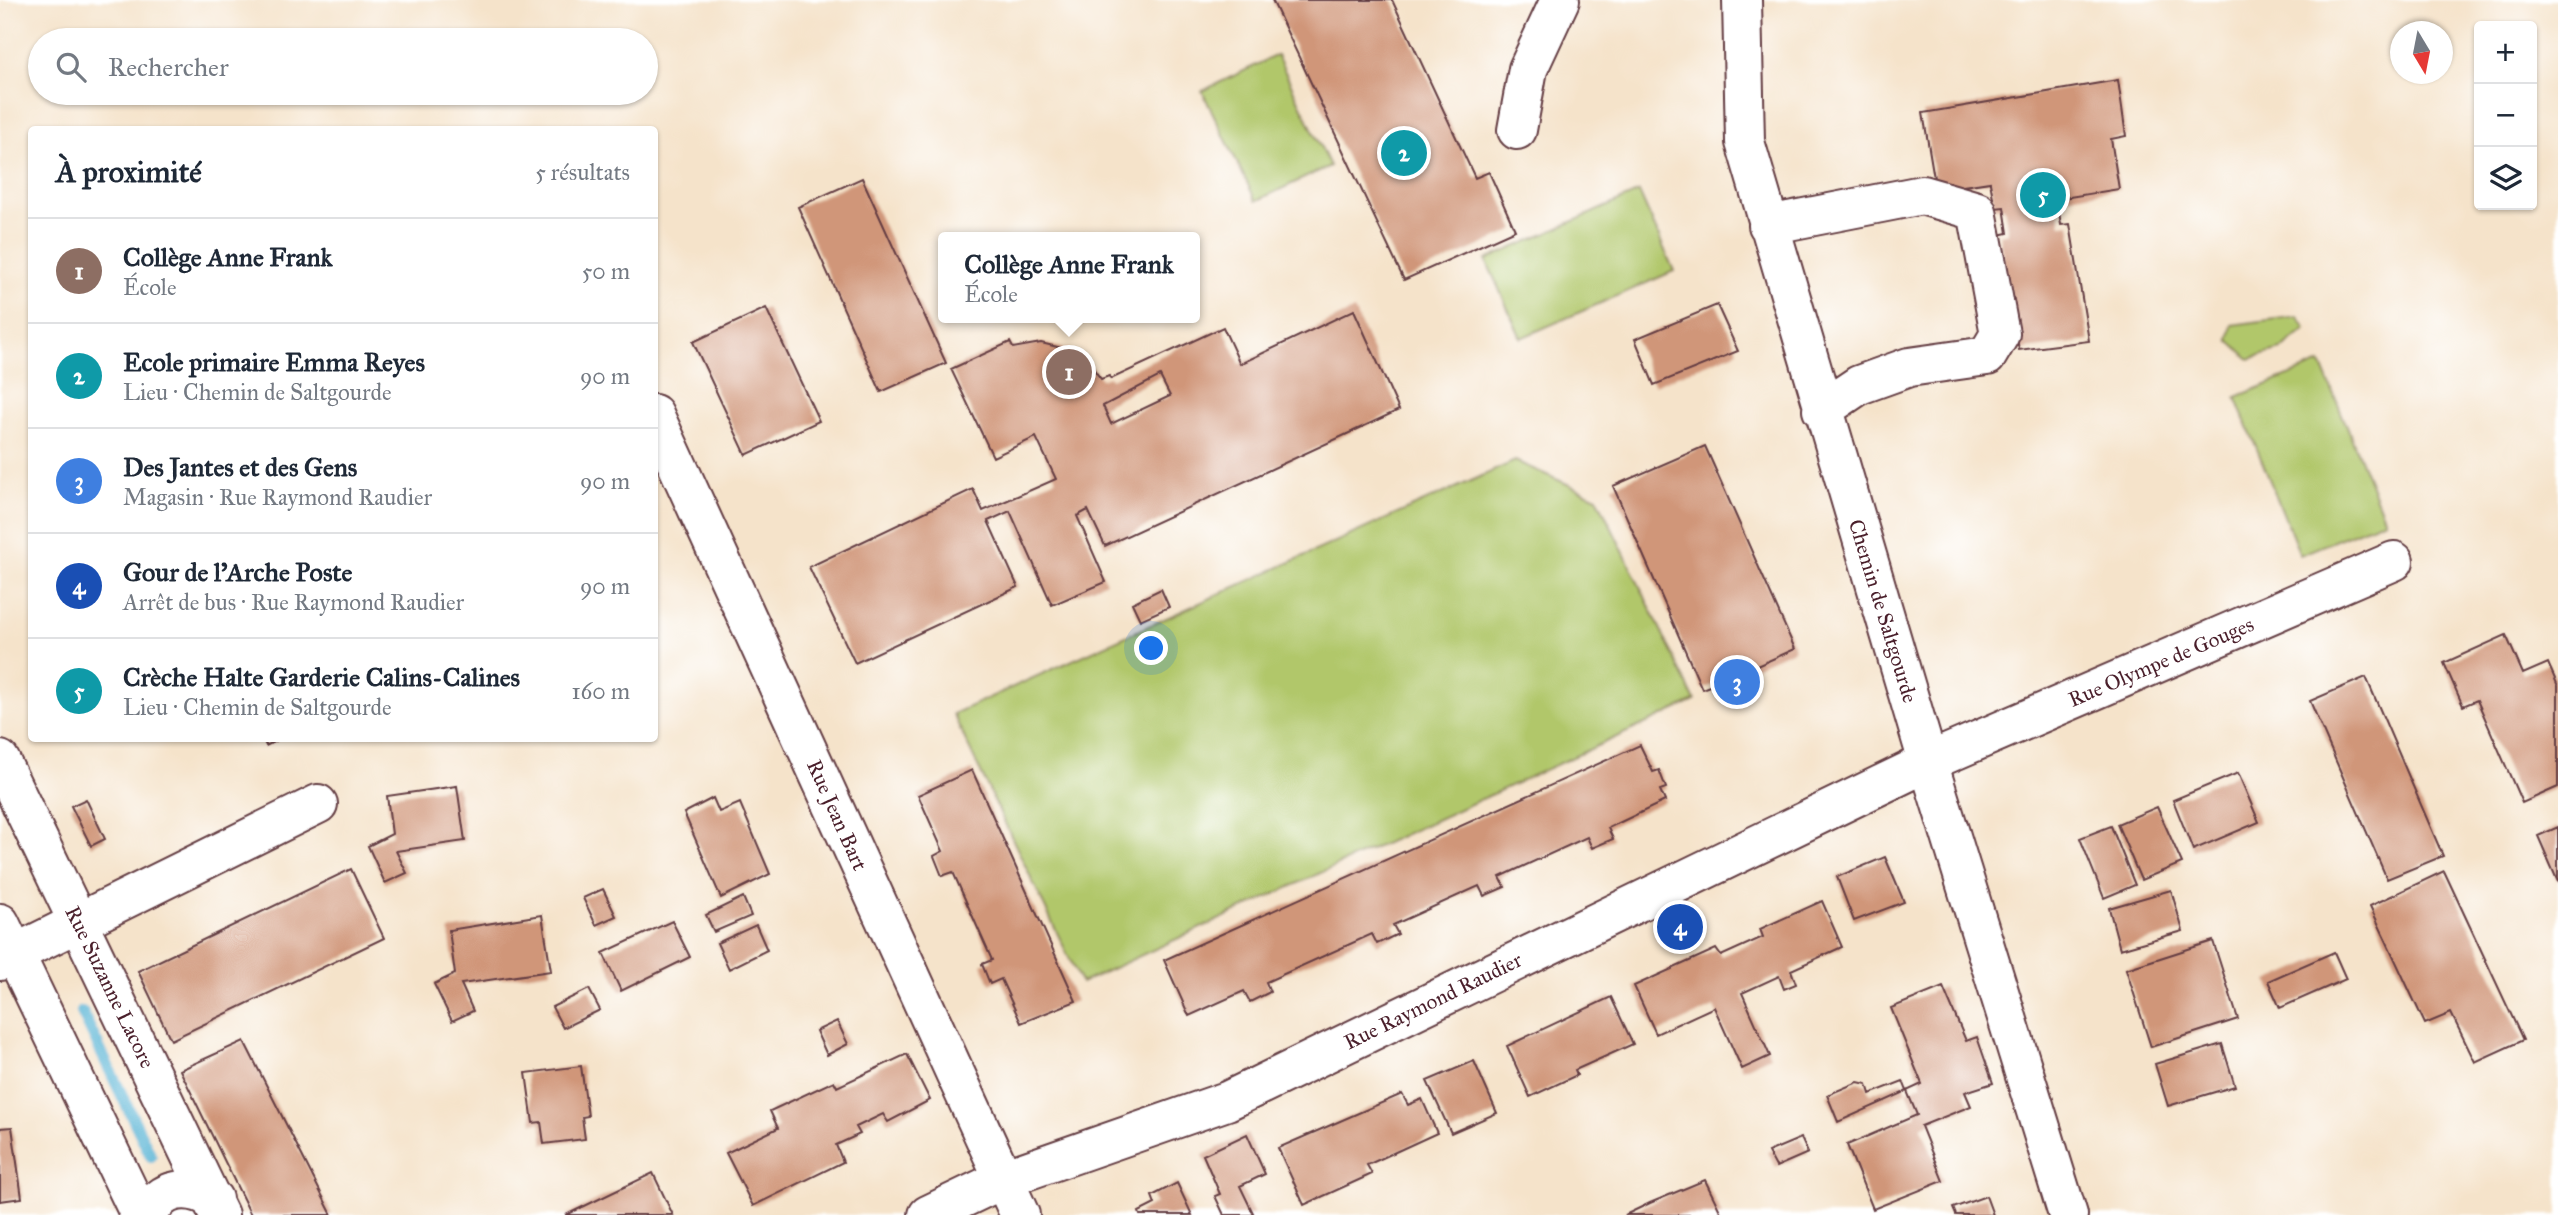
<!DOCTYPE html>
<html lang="fr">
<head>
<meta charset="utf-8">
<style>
  body { margin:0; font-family:"IM FELL Great Primer",serif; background:#f6f6f7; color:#1f2937 }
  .controls { position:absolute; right:21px; top:21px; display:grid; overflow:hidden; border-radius:7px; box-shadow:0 2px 5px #0004 }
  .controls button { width:63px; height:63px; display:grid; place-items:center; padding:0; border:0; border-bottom:2px solid #e0e1e3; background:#fff; color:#1f2937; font:35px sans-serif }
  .compass { position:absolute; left:2390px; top:21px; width:63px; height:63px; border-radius:50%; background:#fff; box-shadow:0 2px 5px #0004; rotate:170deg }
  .you { position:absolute; left:1152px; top:649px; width:24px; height:24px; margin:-18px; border:5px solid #fff; border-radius:50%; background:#1a73e8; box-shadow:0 0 0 10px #1a73e833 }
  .badge { display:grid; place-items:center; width:46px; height:46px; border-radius:50%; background:#1f6fb2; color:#fff; font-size:23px; font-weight:700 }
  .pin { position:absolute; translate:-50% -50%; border:4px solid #fff; box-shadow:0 2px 7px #0006 }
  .popup { position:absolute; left:938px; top:232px; width:262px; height:91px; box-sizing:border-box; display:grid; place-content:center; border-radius:7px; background:#fff; filter:drop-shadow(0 2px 5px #0005); font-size:23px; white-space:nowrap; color:#747a83 }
  .popup b { font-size:26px; color:#1f2937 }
  .popup::after { content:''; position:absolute; left:50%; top:100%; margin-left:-14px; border:14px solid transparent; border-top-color:#fff }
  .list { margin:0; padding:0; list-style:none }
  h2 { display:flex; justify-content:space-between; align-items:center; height:91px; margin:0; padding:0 28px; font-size:30px }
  h2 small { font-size:23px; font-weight:400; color:#747a83 }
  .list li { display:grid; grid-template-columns:46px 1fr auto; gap:21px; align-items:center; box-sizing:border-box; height:105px; padding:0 28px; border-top:2px solid #e0e1e3 }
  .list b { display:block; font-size:26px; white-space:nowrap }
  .list p { margin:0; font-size:23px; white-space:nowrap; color:#747a83 }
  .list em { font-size:23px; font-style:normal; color:#747a83 }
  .icon { flex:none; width:38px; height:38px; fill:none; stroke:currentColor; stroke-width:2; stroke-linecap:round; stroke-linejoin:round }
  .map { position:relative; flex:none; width:2558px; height:1215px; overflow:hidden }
  .search { position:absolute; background:#fff; box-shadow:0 2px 5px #0004; left:28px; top:28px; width:630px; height:77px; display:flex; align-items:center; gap:18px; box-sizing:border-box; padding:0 24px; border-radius:38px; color:#747a83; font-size:26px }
  .panel { position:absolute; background:#fff; box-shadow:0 2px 5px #0004; left:28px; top:126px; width:630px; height:616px; border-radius:7px }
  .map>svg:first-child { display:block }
  .green { fill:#b1c76b; stroke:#7e734b; stroke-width:2 }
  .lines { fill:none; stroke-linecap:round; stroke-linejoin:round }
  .stream { stroke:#56b3d4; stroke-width:12 }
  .building { fill:#d09679; fill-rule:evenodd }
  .minor-casing { stroke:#643c43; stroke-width:42 }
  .minor { stroke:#fff; stroke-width:38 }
  .labels { text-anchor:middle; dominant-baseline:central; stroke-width:5; stroke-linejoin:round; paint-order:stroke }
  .street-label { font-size:21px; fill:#4a1f2b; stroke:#fff }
</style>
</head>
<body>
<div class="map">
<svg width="2558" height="1215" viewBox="0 0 2558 1215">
  <rect width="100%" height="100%" fill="#fff"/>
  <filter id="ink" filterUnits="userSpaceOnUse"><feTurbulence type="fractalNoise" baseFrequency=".0143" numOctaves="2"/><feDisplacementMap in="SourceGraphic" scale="14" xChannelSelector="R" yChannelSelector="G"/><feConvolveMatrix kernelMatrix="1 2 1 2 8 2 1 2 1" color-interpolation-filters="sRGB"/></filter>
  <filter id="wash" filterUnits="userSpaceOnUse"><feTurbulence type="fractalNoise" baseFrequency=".00686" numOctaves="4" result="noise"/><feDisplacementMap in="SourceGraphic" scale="28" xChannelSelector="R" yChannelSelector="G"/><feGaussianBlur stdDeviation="1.57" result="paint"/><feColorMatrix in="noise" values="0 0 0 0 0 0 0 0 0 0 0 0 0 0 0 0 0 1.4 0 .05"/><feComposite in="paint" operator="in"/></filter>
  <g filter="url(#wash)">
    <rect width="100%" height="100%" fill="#f5e3ca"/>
    <!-- green -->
    <path class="green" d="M1277 55 1330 166 1256 201 1202 91Z
      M1639 192 1674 271 1521 338 1486 260Z
      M2298 316 2306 329 2281 350 2249 359 2229 340 2232 325Z
      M2321 363 2385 520 2300 555 2236 397Z
      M1515 461 1597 497 1695 701 1081 983 953 714Z"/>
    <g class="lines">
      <!-- stream -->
      <path class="stream" d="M82 1012 151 1156"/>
    </g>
    <g id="blocks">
      <!-- building -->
      <path class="building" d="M1272 0H1392L1475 178 1489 172 1515 230 1404 280Z
        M2118 80 2126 136 2111 139 2119 189 2057 199 2061 225 2070 224 2089 341 2019 350 1999 235 2008 233 2004 207 1995 208 1990 182 1936 190 1923 113Z
        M862 178 946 363 881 392 798 207Z
        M1717 305 1738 351 1654 385 1635 339Z
        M766 308 819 421 746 455 693 342Z
        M1354 310 1399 410 1105 546 1088 510 1077 516 1106 582 1052 605 1010 511 988 521 1018 587 855 663 809 567 973 489 983 511 1056 479 1036 437 993 457 951 369 1010 342 1013 348 1041 343 1070 350 1092 367 1101 379 1109 376 1111 379 1223 327 1240 364ZM1160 376 1170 396 1111 424 1103 406Z
        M1705 446 1795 649 1741 673 1746 684 1731 691 1725 680 1702 689 1613 486Z
        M1161 589 1169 607 1140 620 1132 603Z
        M2506 635 2523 674 2548 663 2558 686V787L2522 803 2477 700 2463 706 2444 663Z
        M2366 677 2443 856 2387 879 2310 701Z
        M262 738H281L266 746Z
        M1640 745 1653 772 1659 770 1666 788 1660 790 1665 801 1608 828 1613 839 1592 848 1587 837 1500 877 1505 887 1484 896 1479 886 1393 925 1398 934 1377 944 1372 934 1266 982 1270 992 1250 1002 1244 991 1189 1016 1164 960Z
        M972 770 1076 1001 1021 1023 1001 979 990 984 982 964 992 960 953 872 942 876 934 856 943 851 918 795Z
        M2238 773 2259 822 2193 850 2173 800Z
        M457 786 465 841 396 851 407 873 385 883 368 846 392 834 387 796Z
        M713 798 719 812 740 803 770 874 721 898 684 813Z
        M86 799 105 839 91 846 71 806Z
        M2157 807 2182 863 2141 880 2117 824Z
        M2111 826 2135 885 2104 898 2080 838Z
        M2558 827V882L2538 836Z
        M1885 857 1904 902 1854 921 1837 877Z
        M351 869 384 938 171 1040 138 971Z
        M2444 871 2523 1040 2475 1062 2451 1013 2425 1024 2370 906Z
        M603 889 616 916 596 925 583 898Z
        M2171 890 2183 931 2120 949 2109 908Z
        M743 897 751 916 714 932 706 915Z
        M1822 901 1842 947 1791 970 1796 984 1784 989 1779 976 1742 993 1770 1056 1742 1069 1714 1007 1656 1034 1634 986 1716 949 1721 956 1763 937 1760 929Z
        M542 915 551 971 461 984 473 1011 452 1021 434 984 455 974 449 930Z
        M672 921 690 957 621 991 603 953Z
        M756 925 767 950 729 969 717 943Z
        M2213 941 2238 1019 2151 1047 2126 969Z
        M2334 952 2346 979 2280 1008 2268 981Z
        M1943 987 1966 1041 1977 1037 1993 1083 1965 1092 1971 1106 1921 1126 1943 1181 1873 1209 1847 1145 1917 1115 1907 1091 1838 1122 1827 1095 1858 1082 1867 1084 1870 1094 1903 1081 1907 1091 1922 1084 1891 1008Z
        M589 989 600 1010 563 1028 552 1007Z
        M1611 997 1633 1044 1575 1070 1577 1075 1530 1097 1507 1046Z
        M837 1021 848 1044 827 1055 816 1031Z
        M244 1041 332 1215H251L180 1070Z
        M2222 1044 2235 1086 2168 1106 2155 1064Z
        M907 1054 930 1100 888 1122 883 1114 856 1127 860 1134 836 1145 843 1162 753 1206 726 1153 778 1128 770 1111 834 1081 837 1087Z
        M1474 1061 1497 1113 1451 1133 1427 1081Z
        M581 1066 588 1116 582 1117 585 1139 544 1144 541 1122 533 1123 526 1073Z
        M1402 1094 1408 1105 1422 1099 1437 1133 1367 1165 1372 1174 1304 1205 1278 1148Z
        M12 1127 22 1198 0 1201V1128Z
        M1247 1134 1265 1174 1240 1186 1254 1215H1224L1215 1196 1220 1194 1203 1155Z
        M1801 1138 1808 1153 1776 1167 1768 1152Z
        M653 1173 673 1215H566Z
        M1705 1180 1722 1215H1625L1650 1203Z
        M1177 1183 1192 1215H1140L1139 1212 1155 1204 1152 1196Z
        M1986 1196 1993 1215H1956L1953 1208Z"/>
    </g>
  </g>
  <g filter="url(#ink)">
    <use href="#blocks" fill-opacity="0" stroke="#643c43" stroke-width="2"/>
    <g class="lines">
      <!-- minor casing -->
      <g class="minor-casing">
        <path id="minor" d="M1742 0 1745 142 1928 762 2068 1215
          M1517 130 1528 69 1560 0
          M1768 225 1922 195 1977 211 2000 334 1987 356 1909 367 1859 385 1822 410
          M654 414 1020 1215
          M0 760 219 1215
          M0 923 140 1215
          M0 961 318 804
          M149 1215C160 1186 190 1185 213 1199
          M928 1215 1003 1179 1227 1101 1928 762 2394 561"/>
      </g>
      <!-- minor -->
      <use href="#minor" class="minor"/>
    </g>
  </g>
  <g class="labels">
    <!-- street labels -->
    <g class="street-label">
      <text transform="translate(1883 611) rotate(73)">Chemin de Saltgourde</text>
      <text transform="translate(2161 662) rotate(-23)">Rue Olympe de Gouges</text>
      <text transform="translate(837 815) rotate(66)">Rue Jean Bart</text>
      <text transform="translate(110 987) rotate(64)">Rue Suzanne Lacore</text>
      <text transform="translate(1433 1001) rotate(-26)">Rue Raymond Raudier</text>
    </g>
  </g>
</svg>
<div class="controls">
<button>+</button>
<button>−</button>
<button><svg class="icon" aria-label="layers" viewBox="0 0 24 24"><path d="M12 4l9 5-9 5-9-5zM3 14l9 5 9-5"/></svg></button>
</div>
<svg class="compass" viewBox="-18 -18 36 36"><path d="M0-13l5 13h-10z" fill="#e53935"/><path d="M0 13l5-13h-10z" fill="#747a83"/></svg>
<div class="you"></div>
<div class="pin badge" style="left:1069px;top:372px;background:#8d6e63">1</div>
<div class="popup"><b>Collège Anne Frank</b>École</div>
<div class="pin badge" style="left:1404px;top:153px;background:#0f9aa8">2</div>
<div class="pin badge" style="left:1737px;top:682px;background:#3f7fe0">3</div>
<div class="pin badge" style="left:1680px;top:927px;background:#1a4fb4">4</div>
<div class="pin badge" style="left:2043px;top:195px;background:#0f9aa8">5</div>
<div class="search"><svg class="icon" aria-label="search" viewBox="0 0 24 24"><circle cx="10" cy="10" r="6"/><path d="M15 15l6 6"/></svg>Rechercher</div>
<section class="panel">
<h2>À proximité<small>5 résultats</small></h2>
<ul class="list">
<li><span class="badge" style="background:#8d6e63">1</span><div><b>Collège Anne Frank</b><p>École</p></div><em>50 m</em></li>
<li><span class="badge" style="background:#0f9aa8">2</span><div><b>Ecole primaire Emma Reyes</b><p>Lieu · Chemin de Saltgourde</p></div><em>90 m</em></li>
<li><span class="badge" style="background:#3f7fe0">3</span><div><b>Des Jantes et des Gens</b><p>Magasin · Rue Raymond Raudier</p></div><em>90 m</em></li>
<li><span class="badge" style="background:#1a4fb4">4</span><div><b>Gour de l'Arche Poste</b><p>Arrêt de bus · Rue Raymond Raudier</p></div><em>90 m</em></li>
<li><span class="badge" style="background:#0f9aa8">5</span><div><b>Crèche Halte Garderie Calins-Calines</b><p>Lieu · Chemin de Saltgourde</p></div><em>160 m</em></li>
</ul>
</section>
</div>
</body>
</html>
